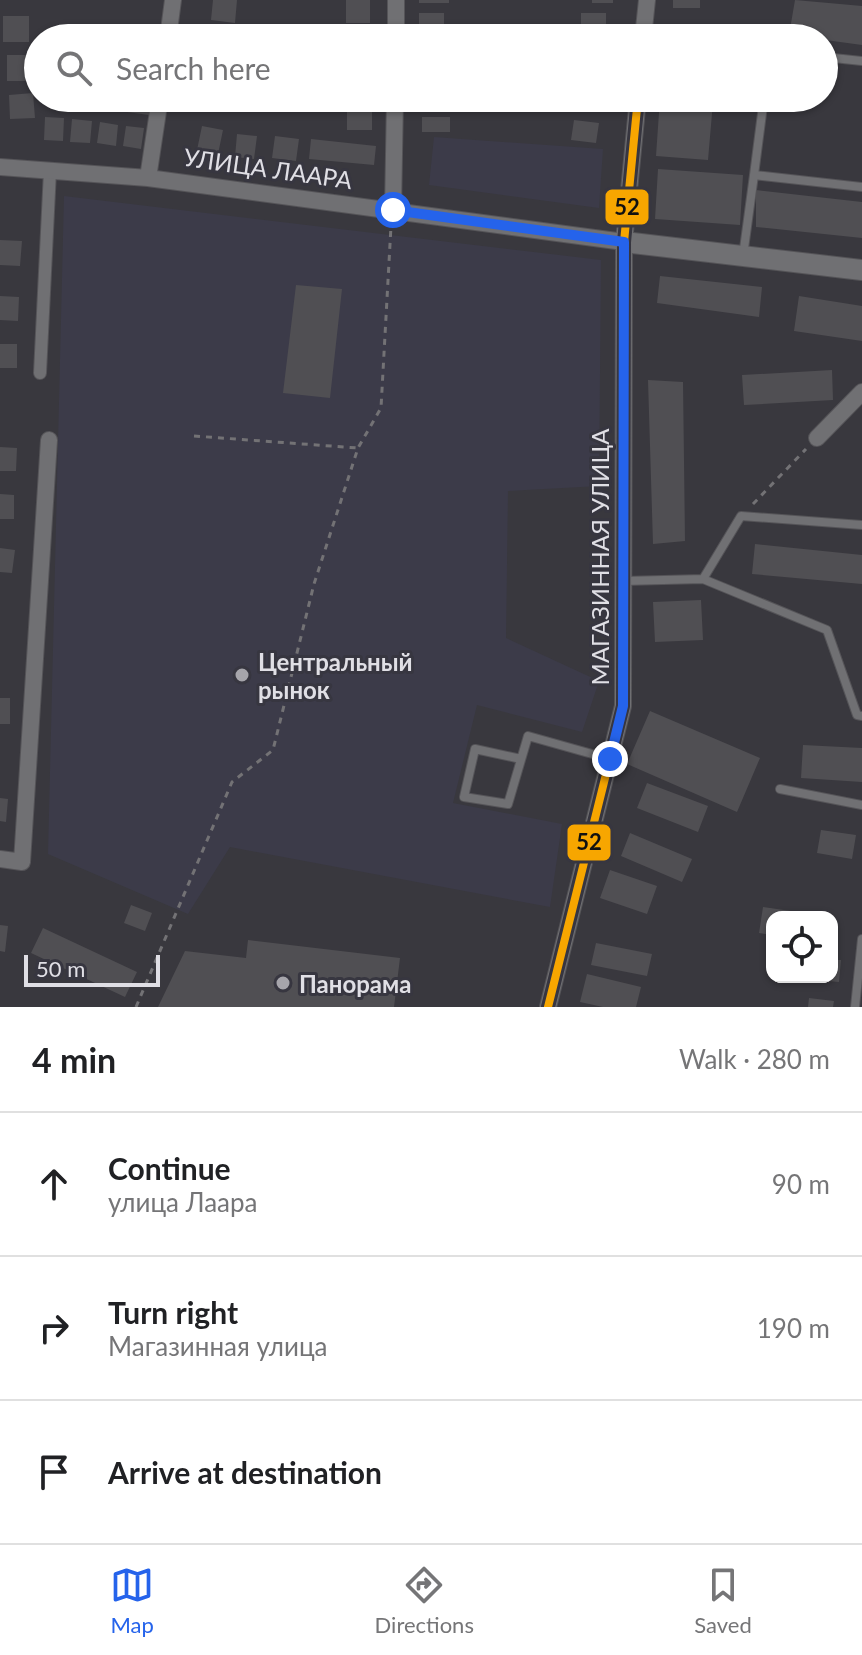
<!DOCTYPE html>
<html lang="en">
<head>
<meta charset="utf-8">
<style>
  body { margin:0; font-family:Lato,sans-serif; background:#f2f2f2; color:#202124 }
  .controls { position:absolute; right:24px; bottom:24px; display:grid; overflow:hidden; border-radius:16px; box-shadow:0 2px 6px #0004 }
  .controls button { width:72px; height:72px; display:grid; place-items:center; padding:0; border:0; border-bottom:2px solid #e0e0e0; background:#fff; color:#202124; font:40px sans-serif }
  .scale { position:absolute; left:24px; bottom:20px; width:136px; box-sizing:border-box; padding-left:8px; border:4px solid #e0dfe5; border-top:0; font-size:22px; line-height:28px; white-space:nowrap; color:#e0dfe5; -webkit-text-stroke:6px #373640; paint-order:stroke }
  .stop { position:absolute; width:24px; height:24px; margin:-18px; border:6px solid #2563eb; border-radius:50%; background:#fff }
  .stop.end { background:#2563eb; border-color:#fff; box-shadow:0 2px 8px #0008 }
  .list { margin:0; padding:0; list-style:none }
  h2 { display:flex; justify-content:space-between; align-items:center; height:104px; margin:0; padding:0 32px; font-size:34px }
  h2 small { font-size:26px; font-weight:400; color:#757577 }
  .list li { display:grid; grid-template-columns:52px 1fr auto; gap:24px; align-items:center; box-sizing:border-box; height:144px; padding:0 32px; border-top:2px solid #e0e0e0 }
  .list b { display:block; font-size:30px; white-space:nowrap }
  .list p { margin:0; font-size:26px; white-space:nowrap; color:#757577 }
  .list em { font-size:26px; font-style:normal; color:#757577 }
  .icon { flex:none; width:44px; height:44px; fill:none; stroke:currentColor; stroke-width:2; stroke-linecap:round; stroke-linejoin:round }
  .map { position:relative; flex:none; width:862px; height:1007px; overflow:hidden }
  .search { position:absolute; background:#fff; box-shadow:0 2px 6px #0004; left:24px; right:24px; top:24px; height:88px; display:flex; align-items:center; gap:20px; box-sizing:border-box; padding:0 28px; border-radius:44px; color:#757577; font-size:30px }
  .sheet { height:536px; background:#fff }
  nav { display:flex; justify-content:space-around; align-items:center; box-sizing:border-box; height:112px; border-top:2px solid #e0e0e0; background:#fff; font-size:22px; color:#757577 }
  nav a { display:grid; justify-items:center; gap:4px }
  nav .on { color:#2563eb }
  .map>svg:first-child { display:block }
  .built { fill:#3c3b49 }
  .building { fill:#504f53 }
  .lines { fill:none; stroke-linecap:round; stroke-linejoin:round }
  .service-casing { stroke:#555458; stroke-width:10 }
  .pedestrian-casing { stroke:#555458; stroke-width:14 }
  .minor-casing { stroke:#555458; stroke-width:18 }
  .tertiary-casing { stroke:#555458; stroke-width:22 }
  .path { stroke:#737275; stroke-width:3; stroke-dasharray:6 6; stroke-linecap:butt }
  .service { stroke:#707073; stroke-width:8 }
  .pedestrian { stroke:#707073; stroke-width:12 }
  .minor { stroke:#707073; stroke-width:16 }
  .tertiary { stroke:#707073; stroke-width:20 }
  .bus-1-casing { stroke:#373640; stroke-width:14 }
  .bus-1 { stroke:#f7a600; stroke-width:8 }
  .route { stroke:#2563eb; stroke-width:10 }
  .poi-dot { fill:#a6a5ab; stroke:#373640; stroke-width:3 }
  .labels { text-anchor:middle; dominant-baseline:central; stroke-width:6; stroke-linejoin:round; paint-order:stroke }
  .street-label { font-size:24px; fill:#e0dfe5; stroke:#373640 }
  .poi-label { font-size:24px; font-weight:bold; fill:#e0dfe5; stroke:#373640; text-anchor:start }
  .line-badge { stroke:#373640; stroke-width:3 }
  .pale-badge-label { font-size:22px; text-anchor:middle; font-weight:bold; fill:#111 }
</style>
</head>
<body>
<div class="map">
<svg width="862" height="1007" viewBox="0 0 862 1007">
  <rect width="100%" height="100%" fill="#39383e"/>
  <!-- built -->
  <path class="built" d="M434 137 603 149 599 208 429 185Z
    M64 196 601 260 599 486 508 491 506 638 599 681 582 732 477 705 453 803 562 824 550 907 230 847 188 914 48 854Z"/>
  <!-- building -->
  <path class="building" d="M213 0H237L235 23 211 20Z
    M346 0H370V23H346Z
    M419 0H449V3H419Z
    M592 0H613V3H592Z
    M673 0H700V8H673Z
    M795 0 862 6V45L789 35Z
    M419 13H444V38H419Z
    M581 13H606V38H581Z
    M3 16H29V42H3Z
    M718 25 760 27V38H717Z
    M347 32H370V38H347Z
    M7 55H33V81H7Z
    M33 93 35 118 10 119 9 95Z
    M129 98H152L149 115 127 112Z
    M419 98H473V109L419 110Z
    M573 98H597L598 109H573Z
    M660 98 713 102 708 160 656 156Z
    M347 106H372V130H347Z
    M45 117 64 118 63 141 44 140Z
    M422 117H450V132H422Z
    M72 119 92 121 90 143 70 142Z
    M574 120 599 123 596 143 571 140Z
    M100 122 118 125 116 146 97 143Z
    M126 126 144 128 141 149 123 146Z
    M202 126 223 130 218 154 197 150Z
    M237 134 257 136 254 159 235 157Z
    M275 136 299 139 296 161 272 158Z
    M311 139 376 146 374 165 309 159Z
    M658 169 743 175 740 225 655 219Z
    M756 190 862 202V238L756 227Z
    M0 240 22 241 20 266 0 265Z
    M660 276 762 287 759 317 657 303Z
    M296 285 342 289 330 398 283 393Z
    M0 296 19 297 18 321 0 320Z
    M799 296 862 306V341L794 331Z
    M0 344H17V368H0Z
    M832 370 833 400 744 405 742 375Z
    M648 380 683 382 685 541 653 544Z
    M0 447 17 448 16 471H0Z
    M0 494 14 495V519H0Z
    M755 544 862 555V584L752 574Z
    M0 548 15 550 12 573 0 572Z
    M701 600 703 640 655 642 653 602Z
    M0 698H10V724H0Z
    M650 711 760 758 737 812 627 764Z
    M803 745 862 748V782L801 778Z
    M647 783 708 806 698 832 637 808Z
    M0 798 8 799 6 822 0 821Z
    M821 830 856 835 852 859 817 853Z
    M630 833 692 859 682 882 621 856Z
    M610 870 657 886 647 914 600 898Z
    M131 905 152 913 145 931 124 923Z
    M763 907 812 914 811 917H772V935L759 933Z
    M0 925 8 926 5 952 0 951Z
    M43 928 137 972 125 997 31 953Z
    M248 940 400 958 394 1007H158L185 951 246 958Z
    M596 943 652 954 647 976 591 965Z
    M832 960H841L839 982 807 979V977H832Z
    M587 974 641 987 636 1007H603L580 1002Z
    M809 998 834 1001 833 1007H808Z"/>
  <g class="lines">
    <!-- service casing -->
    <g class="service-casing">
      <path id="service" d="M824 57 862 61
        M754 175 764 98
        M743 256 754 175 862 187
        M703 579 741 516 862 525
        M623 581 703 579 827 630 857 715 862 716
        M521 759 475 749 464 797 508 804 528 736 610 759
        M780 789 862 805
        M855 1007 862 939"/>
    </g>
    <!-- pedestrian casing -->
    <g class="pedestrian-casing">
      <path id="pedestrian" d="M40 373 50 171"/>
    </g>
    <!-- minor casing -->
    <g class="minor-casing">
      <path id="minor" d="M168 38 173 0
        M396 38V0
        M643 38 647 0
        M0 167 148 178 624 242
        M148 178 160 98
        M393 210 395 98
        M817 438 862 392
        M0 859 22 862 49 440
        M548 1007 623 706 624 242 638 98"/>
    </g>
    <!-- tertiary casing -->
    <g class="tertiary-casing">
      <path id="tertiary" d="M624 242 862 270"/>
    </g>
    <!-- path -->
    <path class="path" d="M194 436 358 448
      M753 504 806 449
      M136 1007 232 782 273 750 314 584 358 448 381 408 391 226"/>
    <!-- service -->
    <use href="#service" class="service"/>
    <!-- pedestrian -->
    <use href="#pedestrian" class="pedestrian"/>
    <!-- minor -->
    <use href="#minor" class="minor"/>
    <!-- tertiary -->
    <use href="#tertiary" class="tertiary"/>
    <!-- bus-1 casing -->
    <g class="bus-1-casing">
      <path id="bus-1" d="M548 1007 623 706 624 242 638 98"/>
    </g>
    <!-- bus-1 -->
    <use href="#bus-1" class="bus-1"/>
  </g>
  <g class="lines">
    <!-- route -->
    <path class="route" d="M393 210 624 242 623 706 610 759"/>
  </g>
  <!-- markers -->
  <g class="poi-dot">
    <circle cx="242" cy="675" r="8"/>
    <circle cx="283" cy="983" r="8"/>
  </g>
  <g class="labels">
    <!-- street labels -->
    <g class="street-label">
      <text transform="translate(268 168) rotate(8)">УЛИЦА ЛААРА</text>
      <text transform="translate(599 557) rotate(-90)">МАГАЗИННАЯ УЛИЦА</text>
    </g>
    <!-- poi labels -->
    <g class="poi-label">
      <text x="258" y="661">Центральный<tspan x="258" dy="28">рынок</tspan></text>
      <text x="299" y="983">Панорама</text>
    </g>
  </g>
  <g class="line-badge">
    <rect x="604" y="188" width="46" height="38" rx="8" fill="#f7a600"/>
    <rect x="566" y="823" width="46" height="39" rx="8" fill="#f7a600"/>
  </g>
  <g class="pale-badge-label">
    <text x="627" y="215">52</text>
    <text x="589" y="850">52</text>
  </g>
</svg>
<div class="controls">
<button><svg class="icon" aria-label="locate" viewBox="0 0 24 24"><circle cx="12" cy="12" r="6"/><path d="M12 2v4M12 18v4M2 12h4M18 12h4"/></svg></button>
</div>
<div class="scale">50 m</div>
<div class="stop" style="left:393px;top:210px"></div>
<div class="stop end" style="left:610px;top:759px"></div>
<div class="search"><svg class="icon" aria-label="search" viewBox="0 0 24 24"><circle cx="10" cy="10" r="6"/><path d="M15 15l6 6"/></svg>Search here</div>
</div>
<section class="sheet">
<h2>4 min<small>Walk · 280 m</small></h2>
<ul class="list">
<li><svg class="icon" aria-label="ahead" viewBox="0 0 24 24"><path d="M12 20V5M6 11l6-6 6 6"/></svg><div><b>Continue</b><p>улица Лаара</p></div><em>90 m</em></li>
<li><svg class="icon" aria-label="right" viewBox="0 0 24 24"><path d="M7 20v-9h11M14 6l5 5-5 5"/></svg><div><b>Turn right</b><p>Магазинная улица</p></div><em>190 m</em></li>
<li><svg class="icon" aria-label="arrive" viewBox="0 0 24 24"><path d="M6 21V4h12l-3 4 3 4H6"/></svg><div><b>Arrive at destination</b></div></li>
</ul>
</section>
<nav>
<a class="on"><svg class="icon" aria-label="map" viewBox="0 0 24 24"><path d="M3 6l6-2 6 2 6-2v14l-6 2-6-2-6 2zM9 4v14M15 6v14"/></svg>Map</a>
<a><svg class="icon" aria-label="directions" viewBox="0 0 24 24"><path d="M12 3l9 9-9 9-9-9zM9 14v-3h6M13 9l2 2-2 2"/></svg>Directions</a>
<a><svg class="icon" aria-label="saved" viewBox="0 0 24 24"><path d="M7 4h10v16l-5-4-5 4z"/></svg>Saved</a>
</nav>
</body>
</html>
